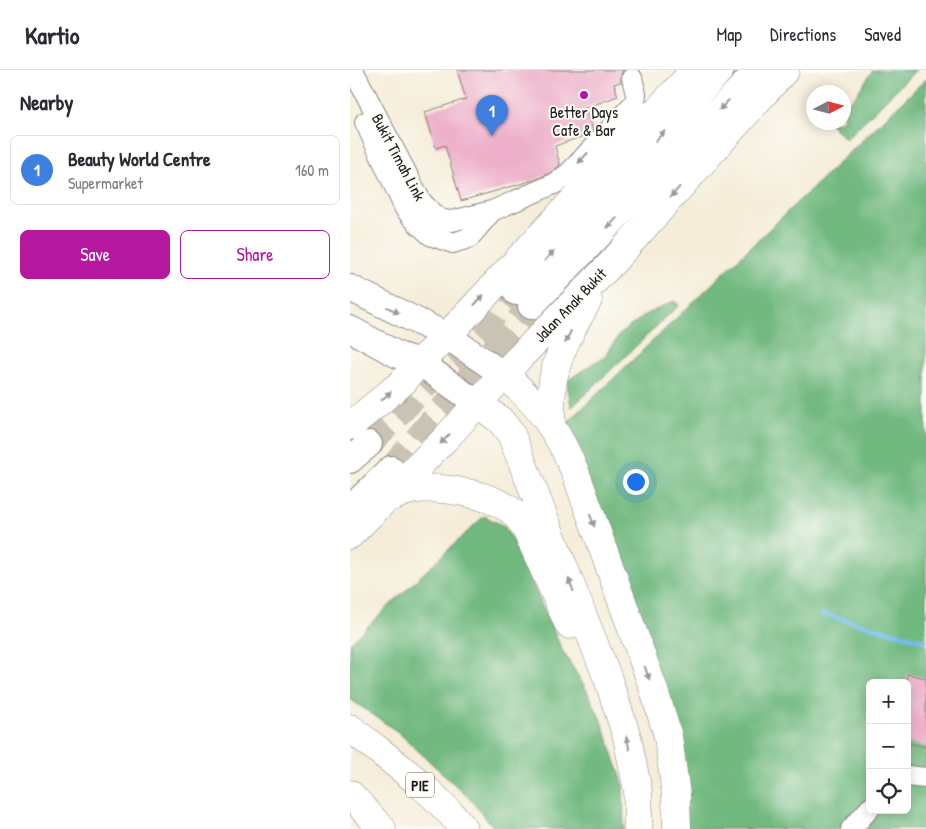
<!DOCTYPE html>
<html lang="en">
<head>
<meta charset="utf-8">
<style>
  body { margin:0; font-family:"Patrick Hand",sans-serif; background:#f2f2f3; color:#2b2b33 }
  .controls { position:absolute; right:15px; bottom:15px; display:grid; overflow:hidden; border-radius:8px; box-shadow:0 2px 12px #0003 }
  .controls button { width:45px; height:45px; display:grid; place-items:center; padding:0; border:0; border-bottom:1px solid #e1e1e2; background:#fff; color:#2b2b33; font:25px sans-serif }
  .compass { position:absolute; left:456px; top:15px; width:45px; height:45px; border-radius:50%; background:#fff; box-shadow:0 2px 12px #0003; rotate:84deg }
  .you { position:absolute; left:285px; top:411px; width:18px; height:18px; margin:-12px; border:4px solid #fff; border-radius:50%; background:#1a73e8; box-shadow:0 0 0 8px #1a73e833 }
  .badge { display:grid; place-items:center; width:32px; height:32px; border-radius:50%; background:#b5179e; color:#fff; font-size:16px; font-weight:700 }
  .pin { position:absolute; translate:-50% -41px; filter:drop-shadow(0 1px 2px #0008) }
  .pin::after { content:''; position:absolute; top:26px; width:18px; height:15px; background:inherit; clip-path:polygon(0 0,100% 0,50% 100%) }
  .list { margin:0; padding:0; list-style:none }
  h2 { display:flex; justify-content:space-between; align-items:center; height:65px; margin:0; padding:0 20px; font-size:21px }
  h2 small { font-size:16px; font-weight:400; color:#7c7c81 }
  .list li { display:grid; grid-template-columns:32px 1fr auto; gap:15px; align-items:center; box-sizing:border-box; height:70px; margin:0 10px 10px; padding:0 10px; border:1px solid #e1e1e2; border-radius:8px }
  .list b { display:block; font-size:19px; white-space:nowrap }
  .list p { margin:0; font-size:16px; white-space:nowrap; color:#7c7c81 }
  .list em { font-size:16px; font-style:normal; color:#7c7c81 }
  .actions { display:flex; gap:10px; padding:15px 20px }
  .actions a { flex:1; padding:11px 0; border:1px solid #b5179e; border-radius:8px; text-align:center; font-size:18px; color:#b5179e }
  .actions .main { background:#b5179e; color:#fff }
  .icon { flex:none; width:28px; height:28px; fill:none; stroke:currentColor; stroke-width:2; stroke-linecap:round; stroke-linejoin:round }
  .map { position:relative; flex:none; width:576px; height:759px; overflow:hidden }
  header { display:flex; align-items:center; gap:30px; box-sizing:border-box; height:70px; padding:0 25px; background:#fff; border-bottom:1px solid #e1e1e2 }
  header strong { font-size:24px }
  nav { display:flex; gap:28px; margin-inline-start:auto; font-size:18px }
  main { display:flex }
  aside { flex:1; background:#fff }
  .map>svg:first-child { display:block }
  .forest { fill:#72b980; stroke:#476a4e; fill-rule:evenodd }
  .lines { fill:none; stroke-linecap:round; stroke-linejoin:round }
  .stream { stroke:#75bced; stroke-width:4.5 }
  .building { fill:#edafc9 }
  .major-tunnel { stroke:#cac3b3; stroke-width:26; stroke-dasharray:26 13; stroke-linecap:butt }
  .minor-casing { stroke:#88847a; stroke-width:22 }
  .major-casing { stroke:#88847a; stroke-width:28 }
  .highway-casing { stroke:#88847a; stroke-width:29 }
  .minor { stroke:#fff; stroke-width:20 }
  .major { stroke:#fff; stroke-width:26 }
  .highway { stroke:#fff; stroke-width:28 }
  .oneway { fill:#999 }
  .poi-dot { fill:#b5179e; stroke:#fdfcf7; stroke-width:2 }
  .labels { text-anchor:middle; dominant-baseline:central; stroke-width:4; stroke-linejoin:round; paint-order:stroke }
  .shield { fill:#fdfcf7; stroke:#605f5e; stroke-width:1 }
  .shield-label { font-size:15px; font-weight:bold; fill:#1c1c1c }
  .poi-label { font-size:16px; fill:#1c1c1c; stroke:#fdfcf7 }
  .street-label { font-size:16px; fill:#1c1c1c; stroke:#fdfcf7 }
</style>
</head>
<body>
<header>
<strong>Kartio</strong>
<nav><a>Map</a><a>Directions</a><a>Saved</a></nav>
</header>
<main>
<aside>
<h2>Nearby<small></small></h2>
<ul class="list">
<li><span class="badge" style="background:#3f7fe0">1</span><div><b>Beauty World Centre</b><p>Supermarket</p></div><em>160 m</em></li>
</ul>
<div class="actions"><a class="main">Save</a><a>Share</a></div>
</aside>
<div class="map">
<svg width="576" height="759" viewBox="0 0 576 759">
  <rect width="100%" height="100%" fill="#fdfcf7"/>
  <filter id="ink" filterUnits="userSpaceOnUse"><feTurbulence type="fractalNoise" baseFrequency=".02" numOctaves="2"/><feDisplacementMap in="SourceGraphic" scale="10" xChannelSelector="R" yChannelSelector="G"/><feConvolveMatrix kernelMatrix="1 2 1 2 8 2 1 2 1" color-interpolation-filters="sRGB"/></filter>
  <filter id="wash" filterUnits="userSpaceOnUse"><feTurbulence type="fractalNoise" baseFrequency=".0096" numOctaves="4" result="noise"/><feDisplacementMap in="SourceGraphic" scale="20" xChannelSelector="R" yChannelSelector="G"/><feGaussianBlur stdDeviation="1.12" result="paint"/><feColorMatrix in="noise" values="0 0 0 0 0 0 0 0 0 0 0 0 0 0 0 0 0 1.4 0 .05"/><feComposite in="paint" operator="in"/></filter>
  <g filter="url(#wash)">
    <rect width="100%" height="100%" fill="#f5edd9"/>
    <!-- forest -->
    <path class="forest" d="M523 0H566L496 69 479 53 493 52 494 37 506 25Z
      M576 9V759H338L215 355ZM520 613H557V740H520Z
      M324 231 329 235 221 338 217 311 243 293 254 288 270 264 295 245Z
      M134 446 154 456 167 479 212 580 236 619 252 652 273 713 274 759H145L118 727 48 662 0 629V573Z"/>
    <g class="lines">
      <!-- stream -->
      <path class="stream" d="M473 544 576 571"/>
    </g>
    <g id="blocks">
      <!-- building -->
      <path class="building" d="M107 0H273L271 5V12L264 14 268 26 235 38 243 60 239 64 205 76 210 95 200 103 184 110 111 131 95 75 86 78 75 42 116 29Z
        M557 604 576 608V677L557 673Z"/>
    </g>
  </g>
  <g filter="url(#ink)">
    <use href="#blocks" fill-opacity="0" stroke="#88847a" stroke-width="1"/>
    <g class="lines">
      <!-- major-tunnel -->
      <path class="major-tunnel" d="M19 374 166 222
        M41 399 181 236"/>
      <!-- minor casing -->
      <g class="minor-casing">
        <path id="minor" d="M3 0 71 131 84 145 93 150 102 151 142 141 206 113 219 103 285 32 286 24 282 8
          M15 52 55 139 68 154 80 165 103 173 119 168 142 141
          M557 706 576 708
          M501 759 520 738"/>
      </g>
      <!-- major casing -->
      <g class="major-casing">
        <path id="major" d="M0 218 97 266 154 305
          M166 222 371 0
          M181 236 408 0
          M0 259 48 285 69 292 128 334
          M0 390 19 374
          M0 439 41 399"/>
      </g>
      <!-- highway casing -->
      <g class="highway-casing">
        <path id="highway" d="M154 305C188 333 210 364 226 404L304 620 318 666 326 725 327 759
          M128 334 150 350 161 364 258 609 277 667 288 721V759
          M201 353C201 339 201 324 203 310 208 281 224 255 238 230
          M0 356 53 312 69 292 97 266 345 0
          M36 429C44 426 53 422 61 420 91 415 146 424 167 446 171 450 173 455 176 459L219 555
          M0 465 96 368 167 290 260 195 435 0
          M0 658C40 690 82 719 114 759
          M0 724 32 759"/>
      </g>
      <!-- minor -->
      <use href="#minor" class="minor"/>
      <!-- major -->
      <use href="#major" class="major"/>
      <!-- highway -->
      <use href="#highway" class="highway"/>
    </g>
    <!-- one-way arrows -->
    <defs><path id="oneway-solid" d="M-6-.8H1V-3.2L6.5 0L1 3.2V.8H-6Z" transform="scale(1.25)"/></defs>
    <g class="oneway">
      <use href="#oneway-solid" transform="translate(374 35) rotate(134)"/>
      <use href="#oneway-solid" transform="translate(310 66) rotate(-47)"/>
      <use href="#oneway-solid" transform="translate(233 88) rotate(133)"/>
      <use href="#oneway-solid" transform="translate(325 122) rotate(132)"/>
      <use href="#oneway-solid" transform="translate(262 153) rotate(134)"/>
      <use href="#oneway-solid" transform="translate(199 186) rotate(-47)"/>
      <use href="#oneway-solid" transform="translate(129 230) rotate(-47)"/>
      <use href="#oneway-solid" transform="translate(43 240) rotate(27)"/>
      <use href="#oneway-solid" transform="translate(218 267) rotate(115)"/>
      <use href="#oneway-solid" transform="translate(36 326) rotate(-42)"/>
      <use href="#oneway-solid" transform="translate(95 369) rotate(134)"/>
      <use href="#oneway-solid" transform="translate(242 450) rotate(70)"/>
      <use href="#oneway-solid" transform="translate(221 515) rotate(-112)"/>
      <use href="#oneway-solid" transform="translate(297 603) rotate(70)"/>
      <use href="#oneway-solid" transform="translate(278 673) rotate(-102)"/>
    </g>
  </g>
  <!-- markers -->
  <circle class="poi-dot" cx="234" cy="25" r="5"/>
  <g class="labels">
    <!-- shield labels -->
    <rect class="shield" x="56" y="702.5" width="28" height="25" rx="4"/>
    <g class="shield-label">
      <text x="70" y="715">PIE</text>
    </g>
    <!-- poi labels -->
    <g class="poi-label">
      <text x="234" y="42">Better Days<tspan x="234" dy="18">Cafe &amp; Bar</tspan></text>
    </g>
    <!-- street labels -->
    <g class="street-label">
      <text transform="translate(49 87) rotate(62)">Bukit Timah Link</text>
      <text transform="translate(220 235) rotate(-46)">Jalan Anak Bukit</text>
    </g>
  </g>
</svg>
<div class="controls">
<button>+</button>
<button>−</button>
<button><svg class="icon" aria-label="locate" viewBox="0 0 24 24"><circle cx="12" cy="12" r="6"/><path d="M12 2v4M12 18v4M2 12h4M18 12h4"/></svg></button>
</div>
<svg class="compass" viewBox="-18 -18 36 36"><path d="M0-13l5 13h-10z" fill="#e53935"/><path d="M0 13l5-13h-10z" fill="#7c7c81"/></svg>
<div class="you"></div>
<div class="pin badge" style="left:142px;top:66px;background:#3f7fe0">1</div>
</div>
</main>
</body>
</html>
